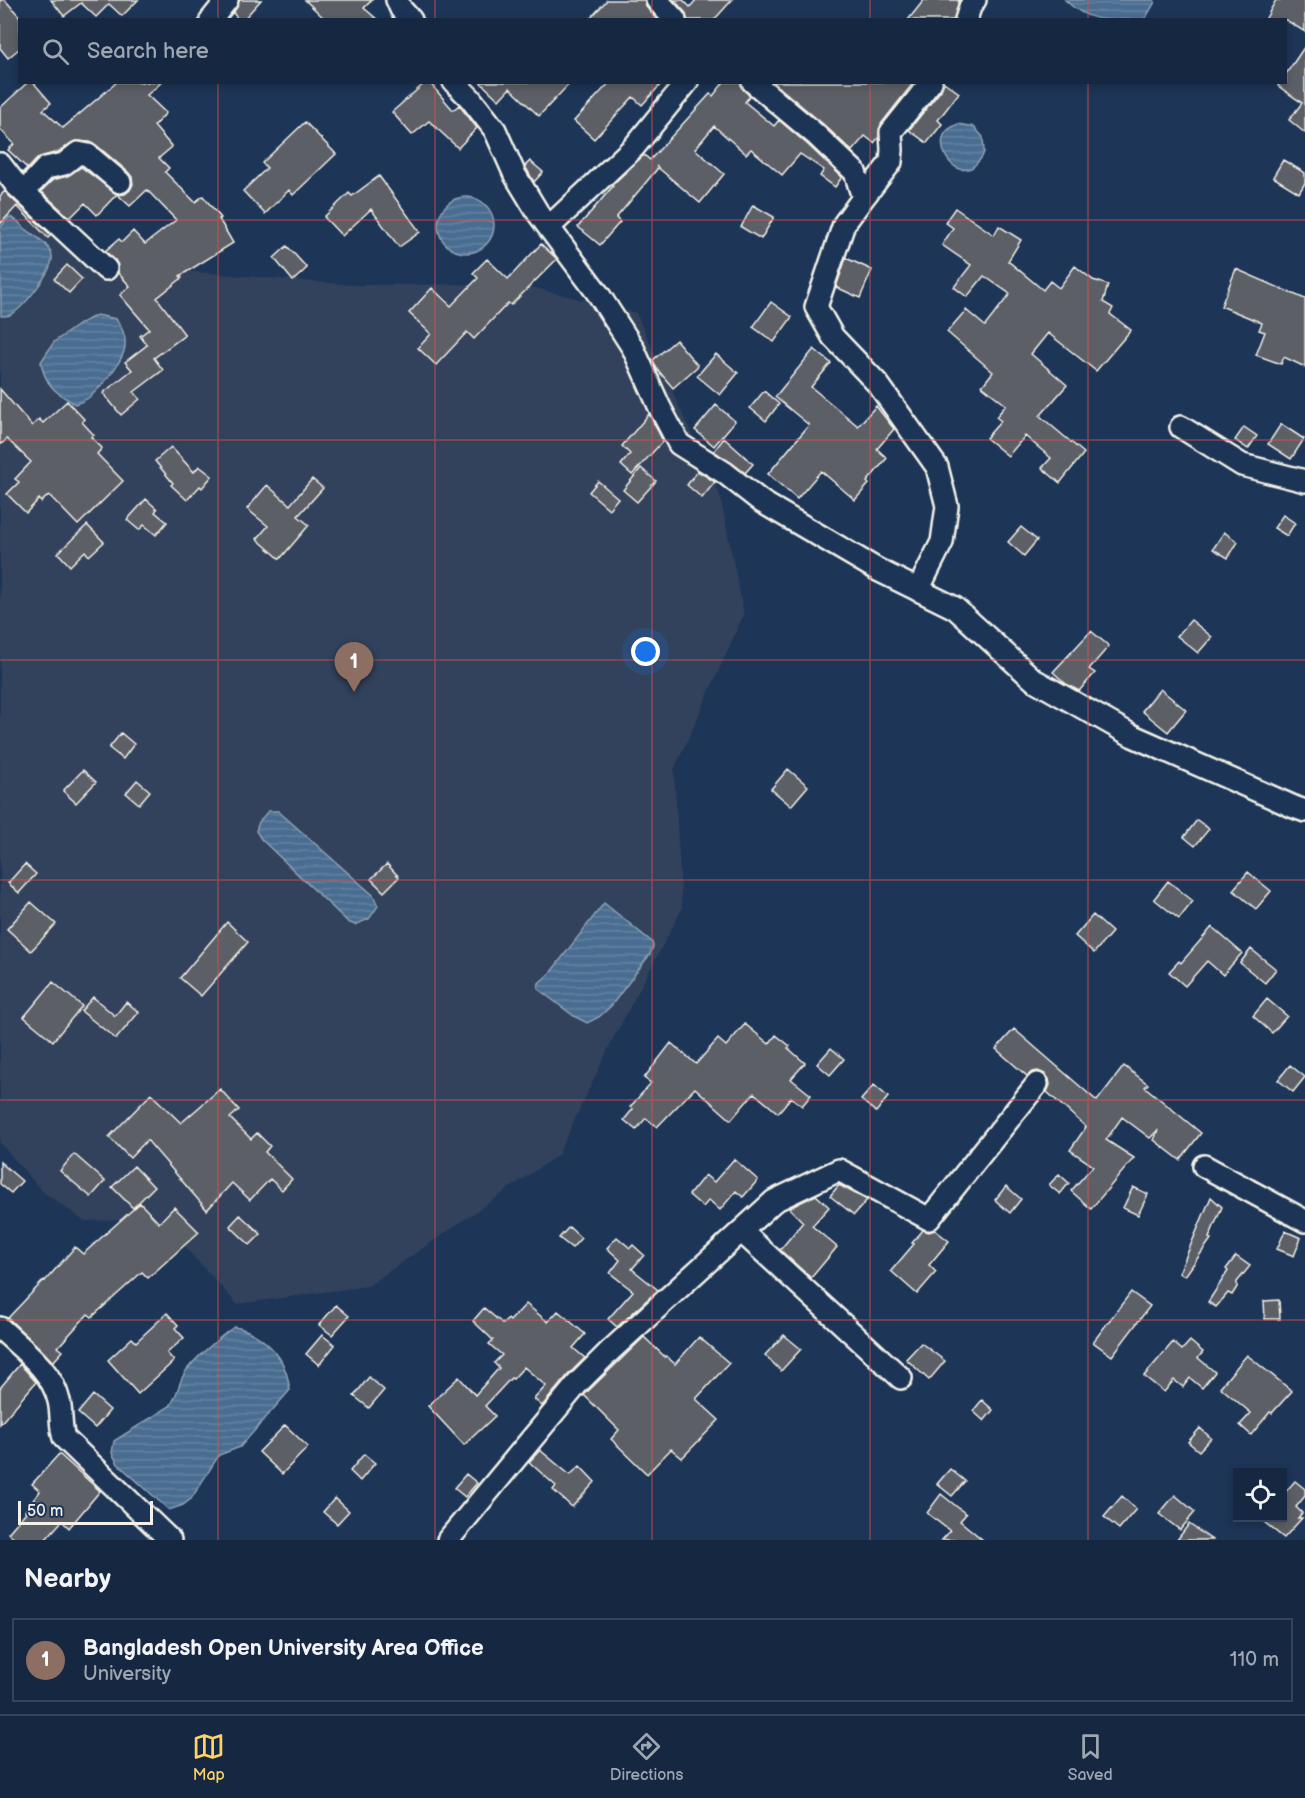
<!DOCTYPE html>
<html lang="en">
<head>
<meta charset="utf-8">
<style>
  body { margin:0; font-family:"Balsamiq Sans",sans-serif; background:#1f3048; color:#f1f3f6 }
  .controls { position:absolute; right:18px; bottom:18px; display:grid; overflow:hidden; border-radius:0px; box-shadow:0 3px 9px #0003 }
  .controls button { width:54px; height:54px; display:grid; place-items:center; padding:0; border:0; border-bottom:2px solid #35445a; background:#162841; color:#f1f3f6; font:30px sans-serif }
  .scale { position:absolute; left:18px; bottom:15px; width:135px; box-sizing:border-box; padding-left:6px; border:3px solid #f4f1e8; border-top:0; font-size:16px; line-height:21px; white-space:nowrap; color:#f4f1e8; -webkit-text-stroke:4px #1d3557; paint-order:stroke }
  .you { position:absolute; left:646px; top:652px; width:21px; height:21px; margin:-15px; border:4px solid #fff; border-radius:50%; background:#1a73e8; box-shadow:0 0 0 9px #1a73e833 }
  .badge { display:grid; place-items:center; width:39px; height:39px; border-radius:50%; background:#ffd166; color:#fff; font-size:20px; font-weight:700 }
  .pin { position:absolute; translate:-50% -50px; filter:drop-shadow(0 2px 3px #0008) }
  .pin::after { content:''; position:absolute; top:32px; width:21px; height:18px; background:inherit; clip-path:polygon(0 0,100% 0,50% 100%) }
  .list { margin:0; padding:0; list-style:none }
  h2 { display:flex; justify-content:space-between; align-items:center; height:78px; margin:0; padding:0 24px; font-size:26px }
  h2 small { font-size:20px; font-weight:400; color:#9ea6b1 }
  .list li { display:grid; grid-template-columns:39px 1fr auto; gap:18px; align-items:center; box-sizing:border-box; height:84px; margin:0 12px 12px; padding:0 12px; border:2px solid #35445a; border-radius:0px }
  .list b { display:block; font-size:22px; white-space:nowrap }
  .list p { margin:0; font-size:20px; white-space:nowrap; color:#9ea6b1 }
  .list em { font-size:20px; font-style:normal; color:#9ea6b1 }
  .icon { flex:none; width:33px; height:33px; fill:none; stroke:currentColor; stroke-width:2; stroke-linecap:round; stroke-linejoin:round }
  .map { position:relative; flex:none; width:1305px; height:1540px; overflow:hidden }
  .search { position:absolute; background:#162841; box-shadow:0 3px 9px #0003; left:18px; right:18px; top:18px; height:66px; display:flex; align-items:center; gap:15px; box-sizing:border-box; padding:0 21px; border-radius:0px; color:#9ea6b1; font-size:22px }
  .sheet { height:174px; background:#162841 }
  nav { display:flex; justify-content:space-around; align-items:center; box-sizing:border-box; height:84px; border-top:2px solid #35445a; background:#162841; font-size:16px; color:#9ea6b1 }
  nav a { display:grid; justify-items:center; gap:3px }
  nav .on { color:#ffd166 }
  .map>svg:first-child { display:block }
  .built { fill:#30425c }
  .water { fill:url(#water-rules); stroke:#8ea2b4; stroke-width:1.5 }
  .building { fill:#5b5f66; stroke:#f4f1e8; stroke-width:1.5 }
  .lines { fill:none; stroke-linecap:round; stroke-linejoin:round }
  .minor-casing { stroke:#f4f1e8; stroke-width:26 }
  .minor { stroke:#1d3557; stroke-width:21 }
  .grid { fill:none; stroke:#dc504e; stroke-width:1.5; stroke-opacity:0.55 }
</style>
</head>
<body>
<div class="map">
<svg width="1305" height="1540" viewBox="0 0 1305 1540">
  <defs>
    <pattern id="water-rules" width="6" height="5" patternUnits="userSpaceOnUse" patternTransform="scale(1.5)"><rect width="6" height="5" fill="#4a6d91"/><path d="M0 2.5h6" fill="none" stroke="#6582a0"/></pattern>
  </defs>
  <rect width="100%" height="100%" fill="#1d3557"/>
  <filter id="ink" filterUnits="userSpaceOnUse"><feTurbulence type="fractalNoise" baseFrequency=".0167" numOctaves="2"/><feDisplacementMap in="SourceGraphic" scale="12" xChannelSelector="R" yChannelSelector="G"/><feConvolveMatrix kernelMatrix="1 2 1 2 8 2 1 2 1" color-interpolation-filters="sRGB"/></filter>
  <g filter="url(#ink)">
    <!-- built -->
    <path class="built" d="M0 160 111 265 354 285 519 284 636 313 720 495 744 614 674 770 682 909 612 1041 558 1155 368 1286 237 1304 170 1231 147 1209 125 1220 84 1221 42 1191 0 1143Z"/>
    <!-- water -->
    <path class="water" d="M1065 0H1154L1155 2 1145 19C1111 20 1091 25 1065 0Z
      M958 124 974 127 983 137C983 142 984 148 984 152 983 156 979 161 976 164 958 183 933 149 946 132 948 129 954 126 958 124Z
      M438 225a28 28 0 1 1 56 0a28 28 0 1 1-56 0Z
      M9 217C18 218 20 226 27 230 35 236 51 245 52 256 54 270 22 310 10 315 7 316 4 316 1 316L0 228Z
      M97 315 116 319C121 327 126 334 125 345 125 360 100 389 88 398 84 401 79 403 75 404 56 393 45 385 41 362L54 342 81 323Z
      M268 811H278L373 895 378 906 369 919 355 925 348 922 261 839 256 831 259 822Z
      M604 903 652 942 653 947 650 954 611 1006 599 1017 587 1023 574 1016 538 989 539 983 551 972Z
      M234 1327C251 1329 271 1344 280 1359 286 1368 288 1379 290 1390L240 1447 219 1455 191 1499 183 1505 169 1510 118 1464 112 1453 114 1441 170 1406C177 1397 178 1386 183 1376 189 1363 222 1335 234 1327Z"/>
    <!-- building -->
    <path class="building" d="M0 0H5L20 17V48L8 58 0 48Z
      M51 0H138L122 16 109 4 96 17 81 3 64 16Z
      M239 0H261L243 20H239L233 13 237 7Z
      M305 0H372L364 8 378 20H326Z
      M607 0H645L647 8 657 20H589Z
      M674 0H683L690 7 696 0H732L714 20H687L685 12Z
      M924 0H959L954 20H908Z
      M1276 0H1305V32L1286 20H1265Z
      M1305 46V133L1289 120 1302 103 1278 86 1280 82H1286V74Z
      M28 82H33L51 103 43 110 63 128 117 82H162L147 95 166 113 154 126 172 147 159 158 169 168 165 172 195 202 203 196 221 218 219 219 233 243 180 276 182 278 157 298 185 335 154 358 163 370 134 392 140 399 121 415 103 393 132 370 125 362 147 345 140 336 149 329 120 295 130 286 118 273V266L115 260 105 251 119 239 122 242 133 231 145 244 176 220 147 190 130 206 118 195 125 194 130 190 133 184 132 177 128 172 96 145 90 142 75 141 58 152 43 156 37 159 23 174V172L27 168 8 150 14 144 0 129V108Z
      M426 82H429L453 110 459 105 477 128 458 148 429 121 412 135 392 112Z
      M480 82H571L539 116 510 88 499 100Z
      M610 82H663L642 105 633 97 594 139 574 121Z
      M724 82H741V87L750 96 745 102 774 126 779 120 807 144 842 177 835 187 820 176 824 170 800 154 782 175 751 149 746 154 714 126 695 149 724 174 700 203 656 166 658 168 616 218 620 222 600 245 578 227 613 186 612 185 644 155 650 160 710 94 713 96Z
      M773 82H914L881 124 879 137 874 143 865 136 852 151 823 124Z
      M944 82 959 93 938 120 942 124 927 143 909 130 941 90Z
      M305 122 336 154 293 195 289 190 265 214 243 191 267 168 262 163Z
      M1283 160 1305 173V183L1299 193 1273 177Z
      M530 161 543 172 534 182 525 166Z
      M81 167 117 194 97 215 85 203 70 218 41 191 53 180 67 176Z
      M379 176 420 232 399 247 371 209 342 236 324 217 349 193 352 196Z
      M5 191 8 195 51 235 48 238 17 206 0 224V196Z
      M753 205 774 217 761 239 741 227Z
      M955 208 994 235 999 226 1021 240 1008 261 1043 290 1050 281 1059 288 1075 266 1093 280 1108 285 1103 302 1113 308 1110 314 1131 330 1096 371 1048 333 1031 354 1067 385 1040 416 1084 453 1060 483 1042 468 1051 458 1025 436 1008 456 986 438 1001 421 996 417 1006 405 982 386 993 372 947 332 966 310 985 326 1010 294 984 276 967 297 954 287 971 265 942 245 953 228 945 222Z
      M541 244 557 259 511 305 508 303 474 339 467 332 436 365 418 348 431 334 409 313 432 288 451 306 478 278 473 273 487 259 508 279Z
      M287 246 307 268 293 281 274 258Z
      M846 258 872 270 860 298 836 287Z
      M67 265 82 279 69 293 54 279Z
      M1236 269 1305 299V367L1284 357 1281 364 1256 355 1265 332 1259 330 1262 323 1221 306Z
      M771 302 792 317 774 342 753 327Z
      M676 340 698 366 673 388 657 369 653 360Z
      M814 349 831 363 811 387 858 426 876 406 894 429 877 449 887 458 867 482 869 484 855 500 821 471 797 499 768 474 809 425 775 397Z
      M716 354 738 373 720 395 697 376Z
      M0 389 32 426 39 419 43 423 67 401 84 419 82 422 94 435 91 437 102 448 97 454 123 481 78 525 49 495 41 502 39 499 26 513 7 494 19 482 15 479 31 462 7 439 0 445Z
      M764 391 779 404 766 421 750 408Z
      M716 405 735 421 714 446 695 430Z
      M649 414 663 441 632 475 621 465 630 454 622 446Z
      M1281 424 1304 439 1291 459 1268 444Z
      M1244 427 1257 436 1248 449 1235 440Z
      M724 438 753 464 745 473 714 451Z
      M171 447 194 472 199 466 212 476 202 488 200 486 187 500 171 485 173 483 155 461Z
      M641 468 656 481 637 502 623 490Z
      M698 471 715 482 702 498 687 485Z
      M312 479 323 488 298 516 309 525 280 559 257 539 268 526 247 509 267 485 290 505Z
      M598 481 618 498 609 509 589 492Z
      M146 499 157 509 155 512 167 522 156 535 144 525 139 530 127 520Z
      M1283 515 1295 523 1287 536 1274 528Z
      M87 525 104 542 89 556 85 551 70 566 58 553Z
      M1021 527 1037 540 1024 556 1008 542Z
      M1224 532 1238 542 1228 558 1213 549Z
      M1191 620 1212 637 1198 653 1177 636Z
      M1091 631 1109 646 1089 669 1095 673 1079 691 1066 684 1053 672Z
      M1160 689 1186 710 1168 732 1142 711Z
      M121 733 134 744 123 759 109 748Z
      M788 769 808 786 791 806 771 789Z
      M83 770 96 782 76 803 63 791Z
      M137 780 150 791 139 804 126 793Z
      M1197 820 1209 829 1195 846 1184 837Z
      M25 864 36 874 19 893 8 883Z
      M387 864 399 877 384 892 371 879Z
      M1248 872 1271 891 1256 909 1233 890Z
      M1168 881 1193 901 1179 919 1154 899Z
      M31 902 56 924 31 951 7 929Z
      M1093 915 1112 932 1094 953 1075 936Z
      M227 922 248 942 201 996 180 978Z
      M1212 927 1242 953 1223 975 1207 961 1185 986 1169 972 1179 961 1181 963Z
      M1251 949 1276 969 1265 983 1240 963Z
      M53 982 82 1006 53 1041 24 1017Z
      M93 997 115 1016 126 1002 139 1012 116 1039 81 1011Z
      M1267 999 1287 1016 1272 1033 1253 1016Z
      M745 1024 769 1044 776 1035 790 1046 788 1048 805 1063 791 1079 811 1095 802 1106 791 1097 778 1113 754 1093 731 1120 695 1088 657 1127 646 1118 636 1130 624 1120 633 1109 630 1107 651 1083 644 1078 671 1043 696 1064 718 1039 726 1046Z
      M1014 1029 1097 1101 1124 1066 1148 1084 1145 1087 1201 1133 1180 1160 1154 1140 1158 1130 1150 1138 1122 1117 1106 1140 1134 1158 1091 1209 1071 1191 1093 1166 1070 1150 1086 1127 1047 1092 1050 1085 1049 1079 1045 1074 1038 1071 1032 1072 1027 1076 996 1049Z
      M831 1048 844 1059 830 1075 817 1064Z
      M1290 1065 1305 1077 1293 1092 1278 1080Z
      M874 1085 888 1097 876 1112 861 1100Z
      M220 1089 239 1110 230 1118 251 1139 257 1133 270 1146 265 1152 292 1179 282 1190 270 1179 250 1200 232 1183 207 1210 147 1140 130 1158 109 1137 151 1094 181 1123Z
      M74 1154 105 1181 91 1197 60 1171Z
      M734 1159 758 1180 743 1197 736 1191 720 1210 709 1200 703 1207 689 1195 705 1175 714 1182Z
      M0 1162 22 1181 11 1193 0 1184Z
      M134 1166 154 1187 133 1208 112 1187Z
      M1059 1174 1069 1183 1060 1194 1049 1185Z
      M839 1185 867 1200 854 1215 830 1196Z
      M1006 1186 1021 1199 1010 1213 995 1200Z
      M1133 1187 1148 1194 1138 1215 1123 1208Z
      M816 1195 829 1207 812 1226 837 1247 811 1278 780 1250 803 1222 789 1208Z
      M1211 1197 1222 1207 1209 1238 1211 1239 1185 1276 1179 1273Z
      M140 1203 159 1223 174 1207 199 1232 148 1278 142 1272 92 1317 88 1314 58 1347 63 1351 53 1362 8 1318 44 1280 45 1281 75 1247 83 1254Z
      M240 1215 261 1234 250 1245 230 1226Z
      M569 1227 581 1238 572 1248 559 1238Z
      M923 1230 929 1232 935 1230 949 1241 929 1265 936 1272 917 1294 891 1271 914 1244 912 1243Z
      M1285 1231 1301 1238 1294 1256 1277 1249Z
      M617 1237 630 1248 633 1245 644 1255 632 1269 658 1290 617 1327 608 1319 633 1291 610 1273 620 1260 607 1248Z
      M1236 1256 1250 1266 1237 1282V1287L1232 1295 1228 1293 1216 1307 1208 1302 1228 1271 1226 1269Z
      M1131 1292 1150 1306 1112 1356 1093 1342Z
      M1279 1300 1280 1319H1265L1264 1301Z
      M526 1304 548 1322 558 1311 585 1334 573 1348 585 1358 568 1375 542 1406 534 1399 546 1386 524 1367 513 1379 511 1378 485 1406 495 1416 464 1445 428 1406 459 1377 475 1395 499 1368 494 1363 502 1355 489 1344 493 1340 473 1321 484 1308 503 1324 508 1319 510 1321Z
      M336 1305 349 1316 332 1335 319 1325Z
      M167 1313 178 1325 175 1328 184 1338 167 1353 174 1361 138 1394 108 1360 132 1338 136 1342Z
      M322 1335 335 1345 319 1365 306 1354Z
      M784 1335 801 1349 781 1371 765 1355Z
      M644 1337 665 1357 666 1356 675 1364 699 1337 729 1363 696 1399 719 1420 682 1458 671 1449 647 1474 611 1439 619 1430 584 1395Z
      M1190 1341 1203 1352 1198 1358 1215 1372 1202 1388 1190 1378 1183 1387 1174 1380 1164 1392 1144 1376 1173 1342 1182 1350Z
      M921 1343 945 1361 929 1380 906 1359Z
      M1247 1355 1292 1391 1272 1413 1270 1412 1251 1435 1240 1425 1251 1413 1220 1387Z
      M20 1364 36 1382 0 1424V1388Z
      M369 1377 384 1390 369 1408 354 1396Z
      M93 1395 110 1410 95 1428 78 1413Z
      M982 1400 993 1410 984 1421 973 1411Z
      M285 1425 308 1447 282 1474 259 1452Z
      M1200 1428 1211 1438 1199 1451 1188 1442Z
      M540 1450 570 1475 580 1466 595 1482 572 1507 553 1490 556 1486 529 1462Z
      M59 1454 100 1491 69 1528 62 1521 45 1540H16L8 1533 26 1512 25 1511 40 1491 32 1484Z
      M364 1454 375 1463 360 1481 350 1471Z
      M950 1469 965 1481 952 1496 937 1484Z
      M466 1474 477 1483 465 1497 454 1488Z
      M1295 1481 1305 1489V1496L1296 1507 1302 1513 1298 1518H1302L1284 1538 1259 1518H1282V1496Z
      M941 1494 966 1514 960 1521 983 1540H942L950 1531 927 1513Z
      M1175 1495 1195 1512 1180 1530 1159 1514Z
      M1122 1496 1136 1509 1119 1529 1104 1517Z
      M335 1498 349 1511 337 1524 323 1512Z
      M1189 1524 1212 1540H1177Z"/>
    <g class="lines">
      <!-- minor casing -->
      <g class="minor-casing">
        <path id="minor" d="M397 0 401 9 411 20
          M657 0 675 20
          M211 20 227 0
          M966 20 970 7 975 0
          M454 82 470 98 495 130 515 175 538 213 599 295 633 348 660 408 679 444 725 473 762 502 878 570 955 608 1034 680 1133 736 1294 807 1305 811
          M753 82 815 134 855 172 863 198 844 224 816 307 833 337 878 384 937 467 947 506 942 542 918 590
          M0 164 17 186 106 269
          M33 182 46 168 64 164 78 153 88 155 120 182
          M863 198 891 162 892 150 891 132 931 82
          M549 227 634 147 687 82
          M1181 427 1242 465 1305 481
          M1204 1166 1305 1221
          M741 1231 901 1378
          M0 1328C22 1349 52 1370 59 1401 62 1413 60 1426 64 1438L170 1540
          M448 1540 578 1383 610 1351 774 1201 839 1170 929 1219 1037 1084"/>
      </g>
      <!-- minor -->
      <use href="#minor" class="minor"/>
    </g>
  </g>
  <!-- grid -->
  <path class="grid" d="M218 0V20M435 0V20M652 0V20M870 0V20M1088 0V20M218 82V1540M435 82V1540M652 82V1540M870 82V1540M1088 82V1540M0 220H1305M0 440H1305M0 660H1305M0 880H1305M0 1100H1305M0 1320H1305"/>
</svg>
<div class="controls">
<button><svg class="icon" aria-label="locate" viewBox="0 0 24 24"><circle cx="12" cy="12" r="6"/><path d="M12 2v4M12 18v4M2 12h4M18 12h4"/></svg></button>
</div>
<div class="scale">50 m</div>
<div class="you"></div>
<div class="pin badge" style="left:354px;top:692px;background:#8d6e63">1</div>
<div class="search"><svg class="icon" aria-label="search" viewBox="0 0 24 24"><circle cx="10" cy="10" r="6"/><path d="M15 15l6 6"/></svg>Search here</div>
</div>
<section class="sheet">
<h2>Nearby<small></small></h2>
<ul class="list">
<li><span class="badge" style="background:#8d6e63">1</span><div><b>Bangladesh Open University Area Office</b><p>University</p></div><em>110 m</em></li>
</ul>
</section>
<nav>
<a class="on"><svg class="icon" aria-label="map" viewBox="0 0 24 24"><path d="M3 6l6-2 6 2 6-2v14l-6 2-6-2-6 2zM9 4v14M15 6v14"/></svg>Map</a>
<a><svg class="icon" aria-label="directions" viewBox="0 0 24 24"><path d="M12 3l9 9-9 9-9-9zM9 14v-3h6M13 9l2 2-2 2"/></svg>Directions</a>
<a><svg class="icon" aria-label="saved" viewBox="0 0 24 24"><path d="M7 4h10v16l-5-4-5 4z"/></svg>Saved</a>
</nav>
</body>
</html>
